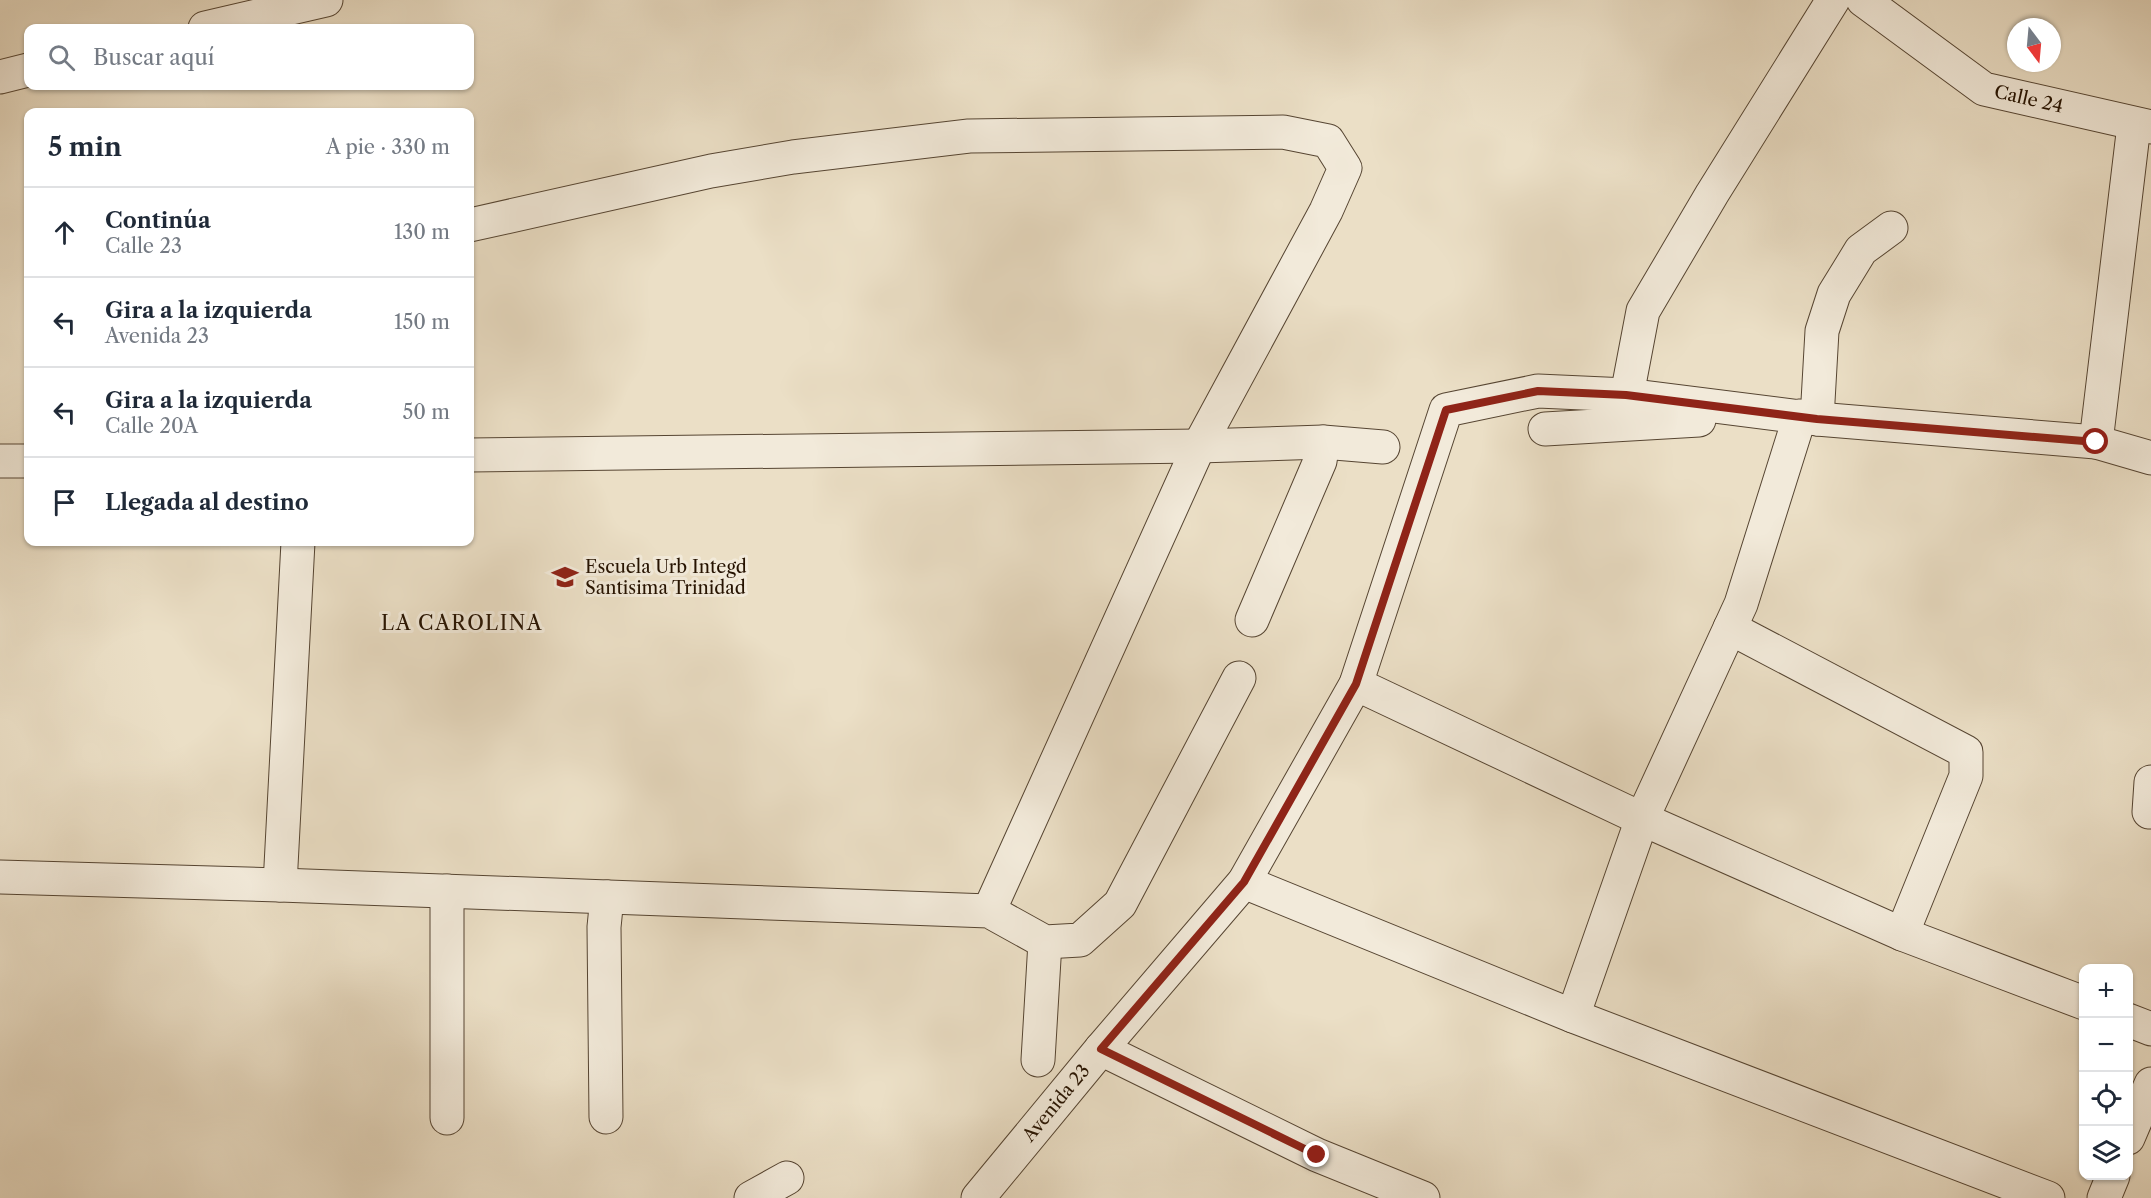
<!DOCTYPE html>
<html lang="es">
<head>
<meta charset="utf-8">
<style>
  body { margin:0; font-family:"Libre Caslon Text",serif; background:#f6f6f7; color:#1f2937 }
  .controls { position:absolute; right:18px; bottom:18px; display:grid; overflow:hidden; border-radius:12px; box-shadow:0 2px 4px #0004 }
  .controls button { width:54px; height:54px; display:grid; place-items:center; padding:0; border:0; border-bottom:2px solid #e0e1e3; background:#fff; color:#1f2937; font:30px sans-serif }
  .compass { position:absolute; left:2007px; top:18px; width:54px; height:54px; border-radius:50%; background:#fff; box-shadow:0 2px 4px #0004; rotate:164deg }
  .stop { position:absolute; width:18px; height:18px; margin:-14px; border:4px solid #8f2418; border-radius:50%; background:#fff }
  .stop.end { background:#8f2418; border-color:#fff; box-shadow:0 2px 6px #0008 }
  .list { margin:0; padding:0; list-style:none }
  h2 { display:flex; justify-content:space-between; align-items:center; height:78px; margin:0; padding:0 24px; font-size:26px }
  h2 small { font-size:20px; font-weight:400; color:#747a83 }
  .list li { display:grid; grid-template-columns:39px 1fr auto; gap:18px; align-items:center; box-sizing:border-box; height:90px; padding:0 24px; border-top:2px solid #e0e1e3 }
  .list b { display:block; font-size:22px; white-space:nowrap }
  .list p { margin:0; font-size:20px; white-space:nowrap; color:#747a83 }
  .list em { font-size:20px; font-style:normal; color:#747a83 }
  .icon { flex:none; width:33px; height:33px; fill:none; stroke:currentColor; stroke-width:2; stroke-linecap:round; stroke-linejoin:round }
  .map { position:relative; flex:none; width:2151px; height:1198px; overflow:hidden }
  .search { position:absolute; background:#fff; box-shadow:0 2px 4px #0004; left:24px; top:24px; width:450px; height:66px; display:flex; align-items:center; gap:15px; box-sizing:border-box; padding:0 21px; border-radius:12px; color:#747a83; font-size:22px }
  .panel { position:absolute; background:#fff; box-shadow:0 2px 4px #0004; left:24px; top:108px; width:450px; height:438px; border-radius:12px }
  .map>svg:first-child { display:block }
  .lines { fill:none; stroke-linecap:round; stroke-linejoin:round }
  .street-casing { stroke:#564532; stroke-width:35 }
  .street { stroke:#f2eada; stroke-width:33 }
  .route { stroke:#8f2418; stroke-width:8 }
  .labels { text-anchor:middle; dominant-baseline:central; stroke-width:6; stroke-linejoin:round; paint-order:stroke }
  .street-label { font-size:18px; fill:#251200; stroke:#f2eada }
  .poi-label { font-size:18px; fill:#251200; stroke:#f2eada; text-anchor:start }
  .neighbourhood-label { font-size:20px; letter-spacing:1.5px; fill:#251200; stroke:#f2eada }
</style>
</head>
<body>
<div class="map">
<svg width="2151" height="1198" viewBox="0 0 2151 1198">
  <rect width="100%" height="100%" fill="#ebdfc6"/>
  <filter id="stains"><feTurbulence type="fractalNoise" baseFrequency=".00333" numOctaves="4"/><feColorMatrix values="0 0 0 0 .2 0 0 0 0 .09 0 0 0 0 .02 0 0 0 .5 -.17"/></filter>
  <radialGradient id="worn" r=".72"><stop offset=".6" stop-color="#630" stop-opacity="0"/><stop offset="1" stop-color="#630" stop-opacity=".3"/></radialGradient>
  <g class="lines">
    <!-- street casing -->
    <g class="street-casing">
      <g id="street">
        <path id="s1" d="M1863 0 1984 89 2151 127"/>
        <path d="M205 28 326 0"/>
        <path d="M0 77 28 70"/>
        <path d="M470 225 711 171 793 157 969 136 1283 132 1328 141 1345 168 1326 211 1199 446 989 911"/>
        <path d="M1627 395 1643 311 1712 194 1833 0"/>
        <path d="M1817 419 1822 331 1834 294 1861 250 1891 228"/>
        <path d="M1545 429 1699 420"/>
        <path d="M2096 442 2134 125"/>
        <path d="M470 455 1199 446 1323 442 1383 447"/>
        <path d="M0 461H28"/>
        <path d="M1252 620 1320 461 1323 442"/>
        <path d="M1730 628 1966 752V776L1902 934"/>
        <path d="M1356 684 1642 819 1902 934 2084 1003"/>
        <path d="M2149 812 2151 782"/>
        <path d="M0 877 280 885 989 911 1045 942 1080 940 1120 904 1239 678"/>
        <path d="M1244 882 1573 1016 2048 1198"/>
        <path d="M280 885 298 542"/>
        <path d="M1573 1016 1642 819 1741 604 1800 416"/>
        <path d="M2128 1020 2151 1029"/>
        <path d="M1101 1049 1317 1155 1423 1198"/>
        <path d="M1038 1060 1045 942"/>
        <path d="M606 1117 604 927 607 897"/>
        <path d="M447 1118V891"/>
        <path d="M2128 1138 2151 1084"/>
        <path d="M751 1198 787 1178"/>
        <path id="s2" d="M978 1198 1101 1049 1244 882 1356 684 1446 410 1538 391 1627 395 1817 419 2096 442 2151 458"/>
        <path d="M2104 1198 2113 1176"/>
      </g>
    </g>
    <!-- street -->
    <use href="#street" class="street"/>
  </g>
  <g class="lines">
    <!-- route -->
    <path class="route" d="M1317 1155 1101 1049 1244 882 1356 684 1446 410 1538 391 1626 395 1817 419 2096 442"/>
  </g>
  <!-- icons -->
  <defs>
    <g id="school-bare" transform="scale(2.07)"><path d="M0-5L7-2L0 1L-7-2ZM-4 1L0 2.5L4 1V4Q0 6-4 4Z" fill="#8f2418" stroke="#f2eada" stroke-width="2.5" paint-order="stroke"/></g>
  </defs>
  <g fill-rule="evenodd">
    <use href="#school-bare" x="565" y="577"/>
  </g>
  <g class="labels">
    <!-- street labels -->
    <g class="street-label">
      <text stroke="none"><textPath href="#s1" startOffset="196">Calle 24</textPath></text>
      <text stroke="none"><textPath href="#s2" startOffset="123">Avenida 23</textPath></text>
    </g>
    <!-- poi labels -->
    <g class="poi-label">
      <text x="585" y="567">Escuela Urb Integd<tspan x="585" dy="21">Santisima Trinidad</tspan></text>
    </g>
    <!-- neighbourhood labels -->
    <g class="neighbourhood-label">
      <text x="462" y="623">LA CAROLINA</text>
    </g>
  </g>
  <rect width="100%" height="100%" filter="url(#stains)"/>
  <rect width="100%" height="100%" fill="url(#worn)"/>
</svg>
<div class="controls">
<button>+</button>
<button>−</button>
<button><svg class="icon" aria-label="locate" viewBox="0 0 24 24"><circle cx="12" cy="12" r="6"/><path d="M12 2v4M12 18v4M2 12h4M18 12h4"/></svg></button>
<button><svg class="icon" aria-label="layers" viewBox="0 0 24 24"><path d="M12 4l9 5-9 5-9-5zM3 14l9 5 9-5"/></svg></button>
</div>
<svg class="compass" viewBox="-18 -18 36 36"><path d="M0-13l5 13h-10z" fill="#e53935"/><path d="M0 13l5-13h-10z" fill="#747a83"/></svg>
<div class="stop" style="left:2096px;top:442px"></div>
<div class="stop end" style="left:1317px;top:1155px"></div>
<div class="search"><svg class="icon" aria-label="search" viewBox="0 0 24 24"><circle cx="10" cy="10" r="6"/><path d="M15 15l6 6"/></svg>Buscar aquí</div>
<section class="panel">
<h2>5 min<small>A pie · 330 m</small></h2>
<ul class="list">
<li><svg class="icon" aria-label="ahead" viewBox="0 0 24 24"><path d="M12 20V5M6 11l6-6 6 6"/></svg><div><b>Continúa</b><p>Calle 23</p></div><em>130 m</em></li>
<li><svg class="icon" aria-label="left" viewBox="0 0 24 24"><path d="M17 20v-9H6M10 6l-5 5 5 5"/></svg><div><b>Gira a la izquierda</b><p>Avenida 23</p></div><em>150 m</em></li>
<li><svg class="icon" aria-label="left" viewBox="0 0 24 24"><path d="M17 20v-9H6M10 6l-5 5 5 5"/></svg><div><b>Gira a la izquierda</b><p>Calle 20A</p></div><em>50 m</em></li>
<li><svg class="icon" aria-label="arrive" viewBox="0 0 24 24"><path d="M6 21V4h12l-3 4 3 4H6"/></svg><div><b>Llegada al destino</b></div></li>
</ul>
</section>
</div>
</body>
</html>
